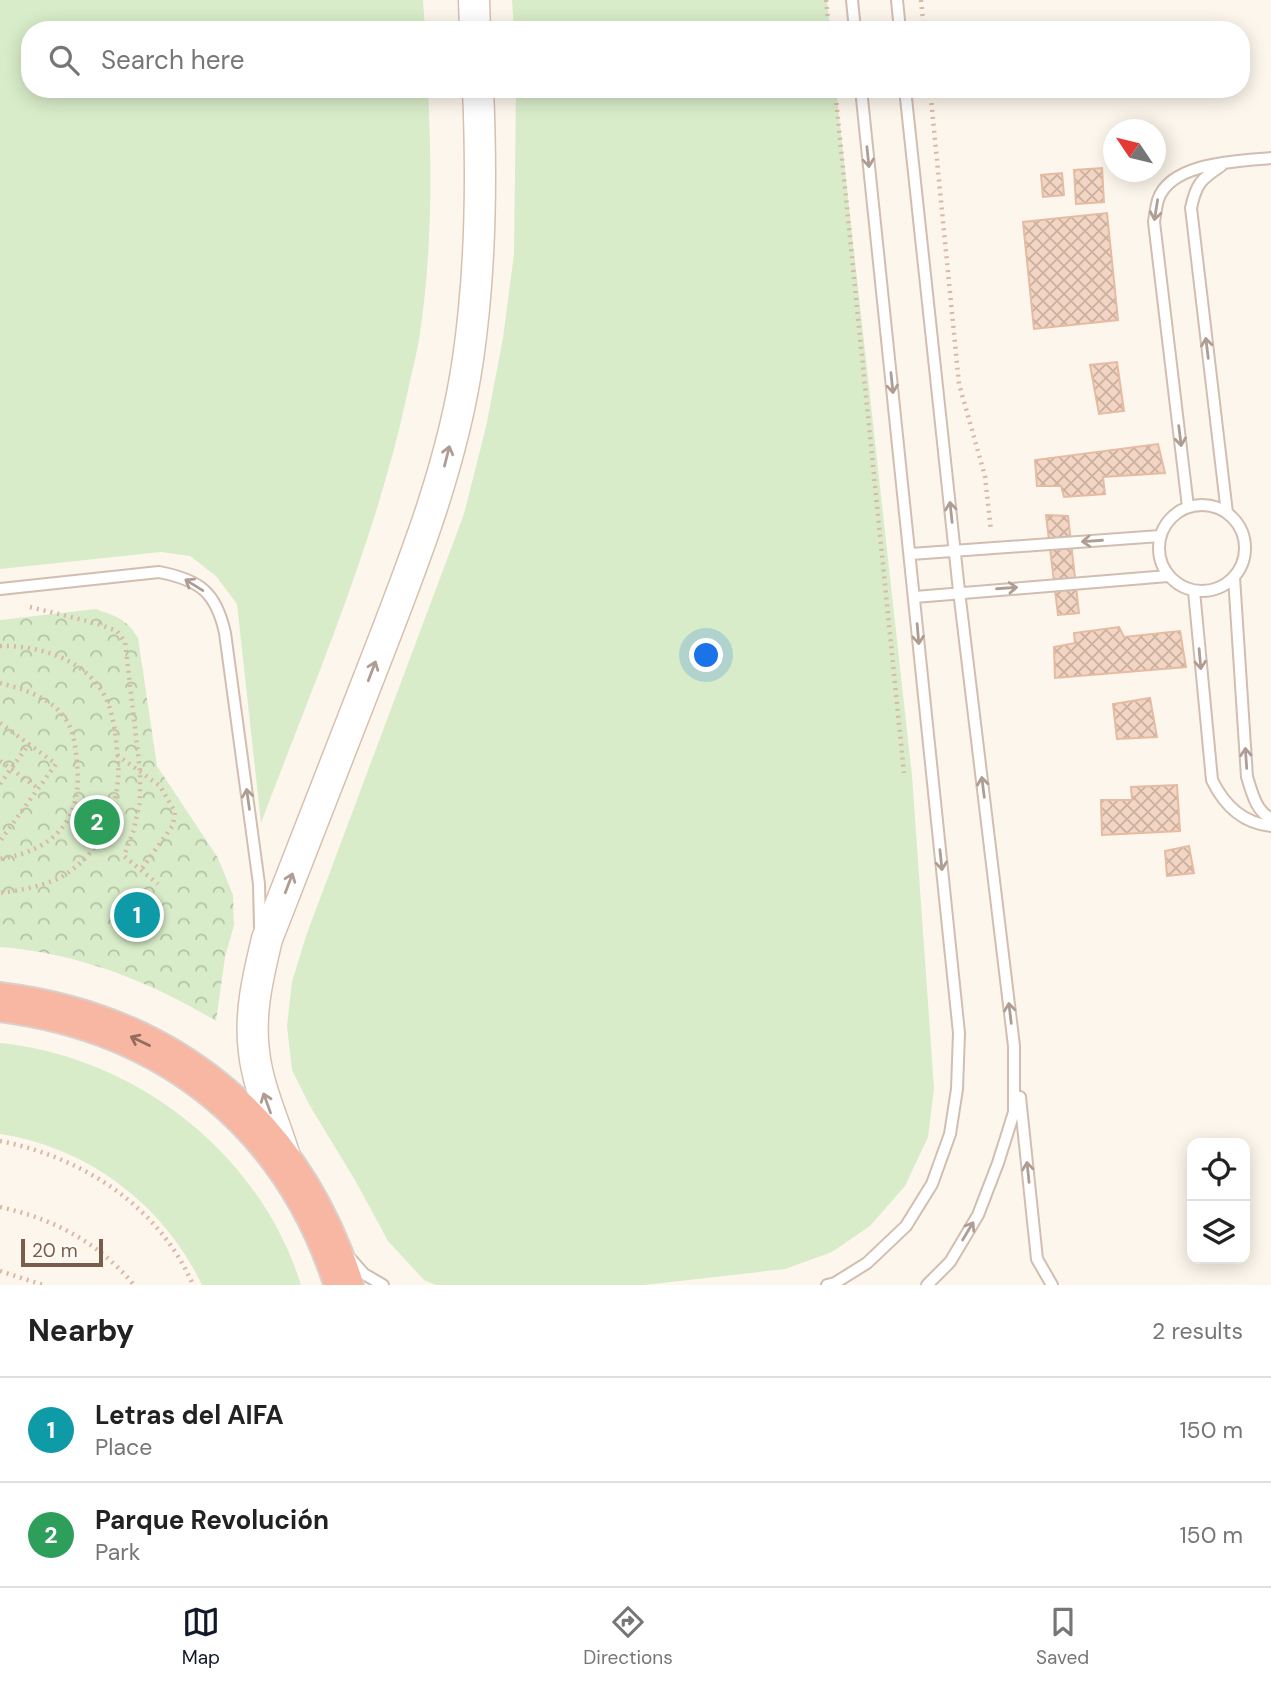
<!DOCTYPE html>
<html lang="en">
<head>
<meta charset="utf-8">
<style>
  body { margin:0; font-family:"DM Sans",sans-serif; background:#f6f6f6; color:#222 }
  .controls { position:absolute; right:21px; bottom:21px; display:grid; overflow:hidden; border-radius:14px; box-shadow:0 4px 18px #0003 }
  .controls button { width:63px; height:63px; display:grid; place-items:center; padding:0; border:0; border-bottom:2px solid #e0e0e0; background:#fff; color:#222; font:35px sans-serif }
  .compass { position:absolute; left:1103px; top:119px; width:63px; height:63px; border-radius:50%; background:#fff; box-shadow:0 4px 18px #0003; rotate:305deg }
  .scale { position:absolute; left:21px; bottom:18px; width:82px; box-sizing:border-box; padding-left:7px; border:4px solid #7a5c4d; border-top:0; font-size:19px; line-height:24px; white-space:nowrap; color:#7a5c4d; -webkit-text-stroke:5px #fffaf3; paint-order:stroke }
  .you { position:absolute; left:707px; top:656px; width:24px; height:24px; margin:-18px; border:5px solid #fff; border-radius:50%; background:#1a73e8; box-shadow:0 0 0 10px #1a73e833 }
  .badge { display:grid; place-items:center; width:46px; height:46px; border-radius:50%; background:#111827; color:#fff; font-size:23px; font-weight:700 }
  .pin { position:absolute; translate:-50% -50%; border:4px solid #fff; box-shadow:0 2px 7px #0006 }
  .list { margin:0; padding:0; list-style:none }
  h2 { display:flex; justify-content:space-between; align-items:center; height:91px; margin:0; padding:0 28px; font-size:30px }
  h2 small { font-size:23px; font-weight:400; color:#767676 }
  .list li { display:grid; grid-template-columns:46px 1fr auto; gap:21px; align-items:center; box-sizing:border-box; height:105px; padding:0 28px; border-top:2px solid #e0e0e0 }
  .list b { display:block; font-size:26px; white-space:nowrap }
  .list p { margin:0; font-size:23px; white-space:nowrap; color:#767676 }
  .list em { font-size:23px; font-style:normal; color:#767676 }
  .icon { flex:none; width:38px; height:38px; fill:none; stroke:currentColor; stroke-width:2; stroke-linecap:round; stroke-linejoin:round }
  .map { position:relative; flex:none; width:1271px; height:1285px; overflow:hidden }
  .search { position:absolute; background:#fff; box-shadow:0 4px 18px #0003; left:21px; right:21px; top:21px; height:77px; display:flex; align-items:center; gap:18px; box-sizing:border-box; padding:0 24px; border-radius:28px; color:#767676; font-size:26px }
  .sheet { height:301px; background:#fff }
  nav { display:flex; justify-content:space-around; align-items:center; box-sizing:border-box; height:98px; border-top:2px solid #e0e0e0; background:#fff; font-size:19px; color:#767676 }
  nav a { display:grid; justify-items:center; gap:4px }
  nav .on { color:#111827 }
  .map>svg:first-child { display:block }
  .grass { fill:#d8ecc9 }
  .forest { fill:url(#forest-crowns) }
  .building { fill:url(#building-cross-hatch); stroke:#e6bba3; stroke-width:2 }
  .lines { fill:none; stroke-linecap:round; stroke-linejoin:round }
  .lane-casing { stroke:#d1beb0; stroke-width:14 }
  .secondary-casing { stroke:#d6c0b0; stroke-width:33 }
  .highway-casing { stroke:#dad1cd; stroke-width:42 }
  .path { stroke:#d9b8a5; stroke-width:4.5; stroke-dasharray:2 5; stroke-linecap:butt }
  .lane { stroke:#fff; stroke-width:10 }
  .secondary { stroke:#fff; stroke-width:30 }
  .highway { stroke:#f7b7a3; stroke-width:38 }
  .oneway { stroke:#af9d94 }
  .oneway2 { stroke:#936e5e }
</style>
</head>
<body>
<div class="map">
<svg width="1271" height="1285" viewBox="0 0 1271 1285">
  <defs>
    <pattern id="forest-crowns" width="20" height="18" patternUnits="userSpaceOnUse" patternTransform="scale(1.75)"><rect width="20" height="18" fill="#d8ecc9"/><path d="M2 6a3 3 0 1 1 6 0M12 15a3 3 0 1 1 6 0" fill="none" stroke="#b4c2a5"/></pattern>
    <pattern id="building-cross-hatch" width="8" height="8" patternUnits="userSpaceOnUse" patternTransform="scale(1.75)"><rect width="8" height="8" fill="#f3d5c3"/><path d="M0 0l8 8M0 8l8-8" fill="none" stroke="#cab0a1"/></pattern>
  </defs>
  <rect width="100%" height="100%" fill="#fdf6ec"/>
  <!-- grass -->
  <path class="grass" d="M0 0H423L425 30H30V89H428C432 171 432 252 420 333 417 354 411 375 407 395 375 543 314 682 261 823L237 604 216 576 190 556 161 552 0 569Z
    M512 0H827L830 30H514Z
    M516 89H836L912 776 934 1088 928 1137 905 1186 870 1226 832 1252 785 1269 644 1285H436L424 1280 388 1241 355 1180 310 1106 292 1070 287 1026 292 982 306 936 464 514 486 427 503 338 514 254Z
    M0 1043C136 1057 260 1153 301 1285H202C164 1205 88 1147 0 1134Z"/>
  <!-- forest -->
  <path class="forest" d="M96 609C117 617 126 618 138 638L157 766 218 858 233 895 234 925 225 957 216 1021C149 981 78 953 0 947V620Z"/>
  <!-- building -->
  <path class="building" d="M1102 168 1104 202 1076 204 1074 170Z
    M1062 173 1064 195 1043 197 1041 175Z
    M1107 213 1118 320 1034 329 1023 222Z
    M1117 362 1124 411 1099 414 1090 365Z
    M1158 444 1165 473 1103 477 1105 494 1064 497 1061 486H1037L1035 460Z
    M1046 515 1068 516 1079 613 1058 615Z
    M1119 627 1124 637 1180 631 1186 667 1055 678 1054 647 1075 643 1074 633Z
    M1150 698 1157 737 1117 739 1113 704Z
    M1177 785 1180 831 1102 835 1101 800H1132L1131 787Z
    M1189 846 1194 873 1167 876 1165 851Z"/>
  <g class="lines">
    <!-- lane casing -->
    <g class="lane-casing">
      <path id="lane" d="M852 0 855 30
        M897 0 900 30
        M905 89 959 591 1014 1046V1112L998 1163 978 1215 950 1262 927 1285
        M1221 166C1201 179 1196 184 1191 208L1227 513
        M1159 548a43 43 0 1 1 86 0a43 43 0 1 1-86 0Z
        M1188 507 1154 222C1155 215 1156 207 1158 200 1170 162 1239 161 1271 158
        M911 554 1160 536
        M1234 577 1247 777C1252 792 1256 812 1271 818
        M0 589 159 572C200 580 216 592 225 633L259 884 260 926
        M1194 591 1212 780C1224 805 1242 823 1271 826
        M915 597 1168 576
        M1020 1097 1037 1259 1052 1285
        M350 1258 364 1274 383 1285
        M827 1285 835 1283 867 1263 906 1226 932 1184 950 1134 957 1089 959 1033 861 89"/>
    </g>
    <!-- secondary casing -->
    <g class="secondary-casing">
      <path id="secondary" d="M474 0 475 30
        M285 1157C275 1123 258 1088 254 1052 249 1013 258 977 267 939 303 847 339 755 375 662 413 564 453 464 468 359 481 270 482 179 478 89"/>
    </g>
    <!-- highway casing -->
    <g class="highway-casing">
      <path id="highway" d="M0 1002C168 1023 292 1122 344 1285"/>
    </g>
    <!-- path -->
    <path class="path" d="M826 0 829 30
      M921 0 924 30
      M835 89 904 773
      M930 89 959 384 985 476 991 531
      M30 607 95 623 117 631 125 642 140 771V802L133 832 124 856 158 884
      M0 646C42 645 94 662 109 706 115 723 116 741 118 759 121 803 105 849 66 874 48 886 21 890 0 893
      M0 683C23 689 50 697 65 718 74 731 76 749 77 764 83 820 54 850 0 859
      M0 723 56 764 0 841
      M117 755 160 786 175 812 173 825 141 870
      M0 761 39 789
      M0 784 29 744
      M0 1141C82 1157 159 1206 193 1285
      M0 1207C54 1219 98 1242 134 1285
      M0 1271 43 1285"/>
    <!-- lane -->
    <use href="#lane" class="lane"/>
    <!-- secondary -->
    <use href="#secondary" class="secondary"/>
    <!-- highway -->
    <use href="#highway" class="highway"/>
  </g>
  <!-- one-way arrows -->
  <defs><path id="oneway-shaft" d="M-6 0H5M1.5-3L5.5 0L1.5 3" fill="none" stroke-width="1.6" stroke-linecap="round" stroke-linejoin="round" transform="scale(1.75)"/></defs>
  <g class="oneway">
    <use href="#oneway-shaft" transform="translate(868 157) rotate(84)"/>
    <use href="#oneway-shaft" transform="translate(1156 210) rotate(99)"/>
    <use href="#oneway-shaft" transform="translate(1207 348) rotate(-97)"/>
    <use href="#oneway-shaft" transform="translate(892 383) rotate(84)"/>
    <use href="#oneway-shaft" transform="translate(1180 436) rotate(83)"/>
    <use href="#oneway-shaft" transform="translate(447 456) rotate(-76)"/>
    <use href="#oneway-shaft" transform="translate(951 512) rotate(-96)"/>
    <use href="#oneway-shaft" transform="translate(1092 541) rotate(176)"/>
    <use href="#oneway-shaft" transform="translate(194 585) rotate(-148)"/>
    <use href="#oneway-shaft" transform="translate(1007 588) rotate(-4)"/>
    <use href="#oneway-shaft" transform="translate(918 634) rotate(85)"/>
    <use href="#oneway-shaft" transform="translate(1200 659) rotate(85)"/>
    <use href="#oneway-shaft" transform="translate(372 671) rotate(-69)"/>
    <use href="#oneway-shaft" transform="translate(1246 758) rotate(-94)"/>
    <use href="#oneway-shaft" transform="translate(983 787) rotate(-97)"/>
    <use href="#oneway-shaft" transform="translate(248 799) rotate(-98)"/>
    <use href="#oneway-shaft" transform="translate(941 860) rotate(84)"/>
    <use href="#oneway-shaft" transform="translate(289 883) rotate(-69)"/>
    <use href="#oneway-shaft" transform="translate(1010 1013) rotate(-97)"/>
    <use href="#oneway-shaft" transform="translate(267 1103) rotate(-110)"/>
    <use href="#oneway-shaft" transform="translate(1028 1172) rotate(-96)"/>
    <use href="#oneway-shaft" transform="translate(968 1231) rotate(-59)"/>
  </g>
  <use class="oneway2" href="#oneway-shaft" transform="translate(140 1041) rotate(-154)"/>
</svg>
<div class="controls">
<button><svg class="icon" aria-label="locate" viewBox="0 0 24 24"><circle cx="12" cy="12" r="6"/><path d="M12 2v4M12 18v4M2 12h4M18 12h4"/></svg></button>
<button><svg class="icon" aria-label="layers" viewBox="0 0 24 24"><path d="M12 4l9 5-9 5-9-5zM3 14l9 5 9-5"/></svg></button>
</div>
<svg class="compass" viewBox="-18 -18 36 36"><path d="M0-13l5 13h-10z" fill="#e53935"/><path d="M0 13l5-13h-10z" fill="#767676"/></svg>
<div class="scale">20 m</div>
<div class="you"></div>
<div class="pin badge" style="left:137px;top:915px;background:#0f9aa8">1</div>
<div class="pin badge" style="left:97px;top:822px;background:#2e9e5b">2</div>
<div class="search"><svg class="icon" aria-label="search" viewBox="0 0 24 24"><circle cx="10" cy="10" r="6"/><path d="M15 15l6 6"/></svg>Search here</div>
</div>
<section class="sheet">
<h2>Nearby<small>2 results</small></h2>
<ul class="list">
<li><span class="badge" style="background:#0f9aa8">1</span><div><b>Letras del AIFA</b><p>Place</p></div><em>150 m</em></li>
<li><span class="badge" style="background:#2e9e5b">2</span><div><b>Parque Revolución</b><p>Park</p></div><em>150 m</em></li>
</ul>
</section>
<nav>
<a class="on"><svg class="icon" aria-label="map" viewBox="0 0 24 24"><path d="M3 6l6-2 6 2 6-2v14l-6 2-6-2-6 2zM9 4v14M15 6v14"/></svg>Map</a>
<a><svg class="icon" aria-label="directions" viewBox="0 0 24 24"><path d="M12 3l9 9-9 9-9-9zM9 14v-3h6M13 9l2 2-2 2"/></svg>Directions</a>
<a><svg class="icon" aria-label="saved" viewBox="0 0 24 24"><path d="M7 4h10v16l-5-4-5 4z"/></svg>Saved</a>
</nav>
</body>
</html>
